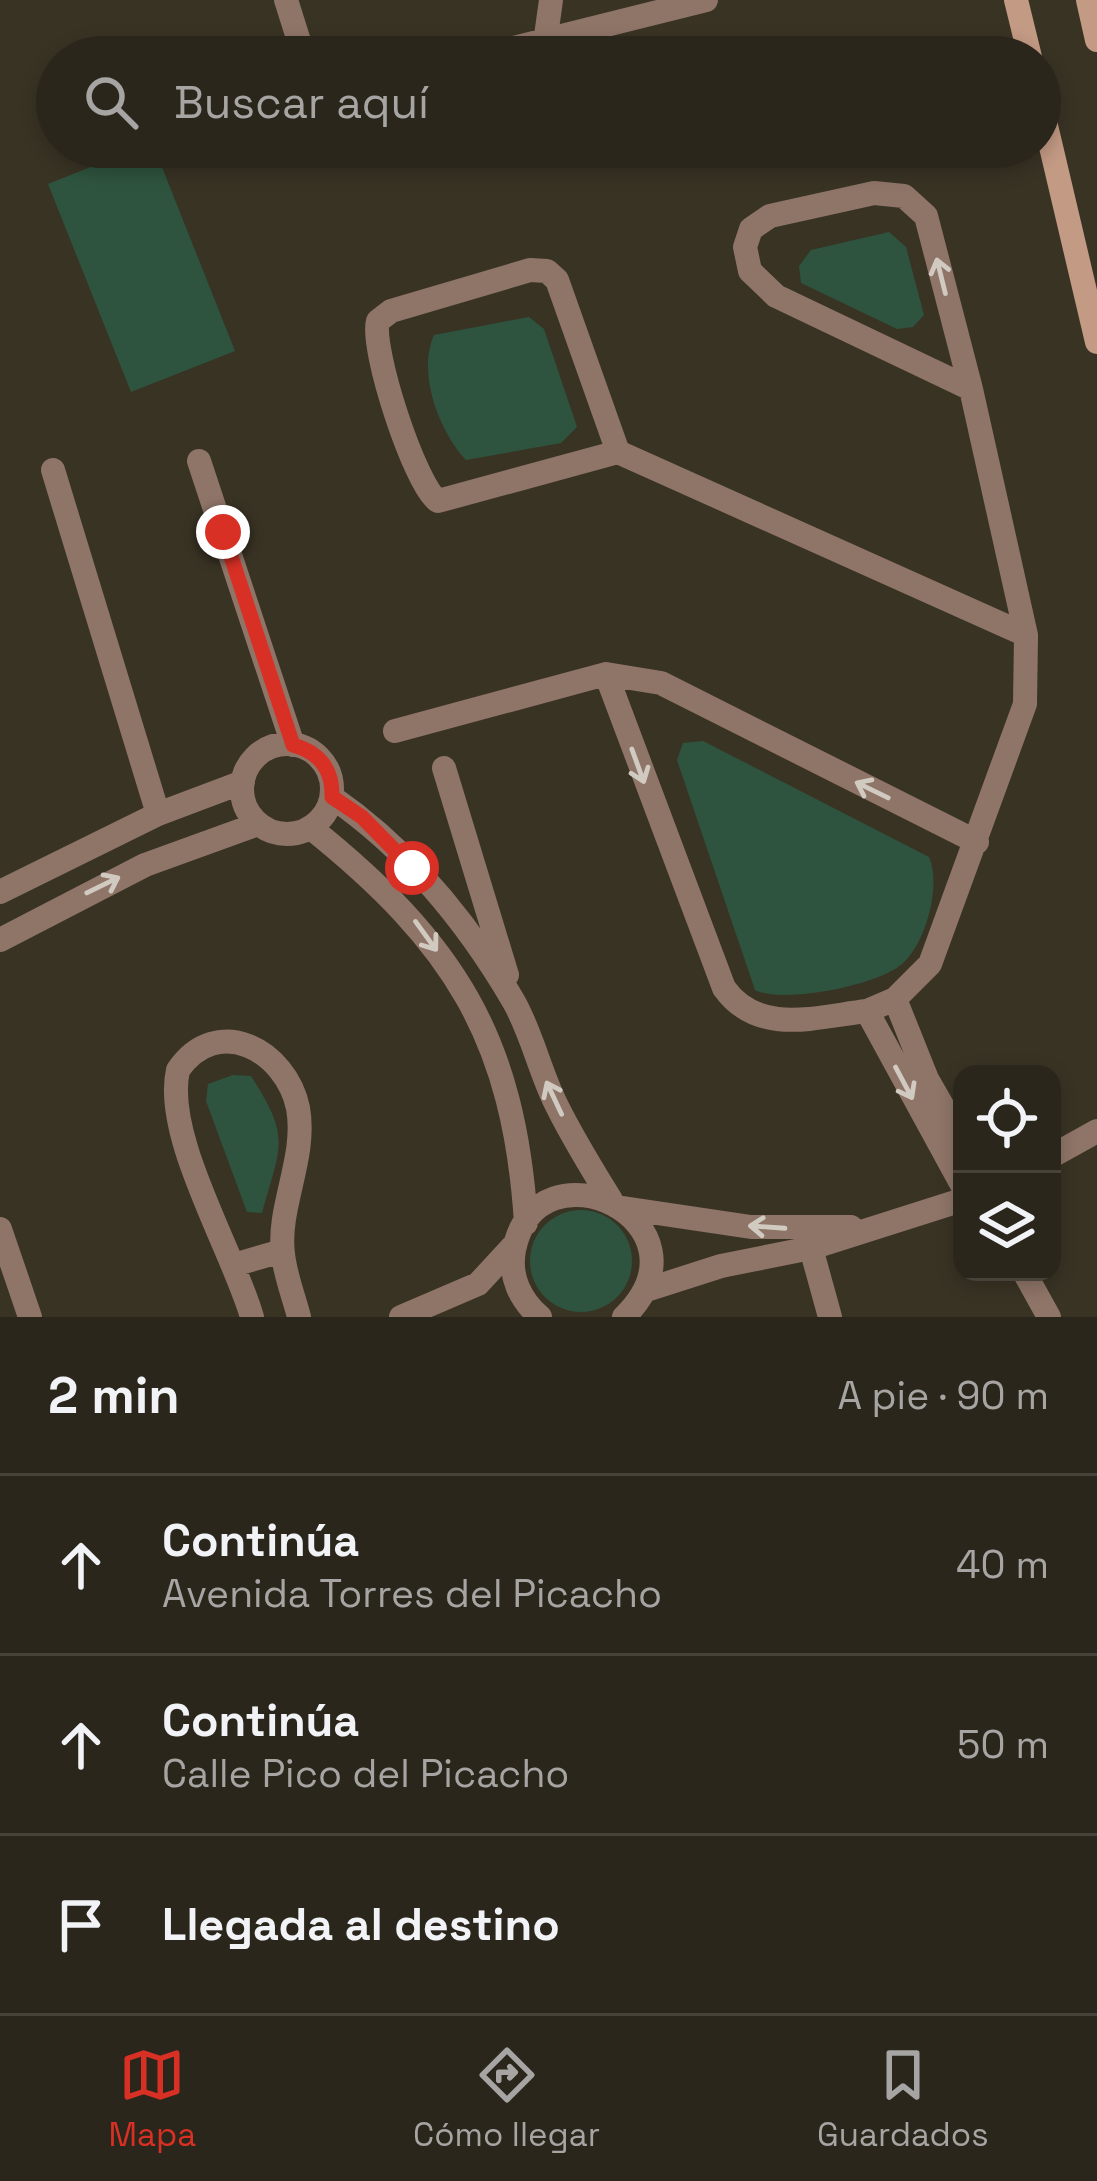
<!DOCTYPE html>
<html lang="es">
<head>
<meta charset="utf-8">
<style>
  body { margin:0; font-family:"Space Grotesk",sans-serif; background:#332e24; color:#f1f3f6 }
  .controls { position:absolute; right:36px; bottom:36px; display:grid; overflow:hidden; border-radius:24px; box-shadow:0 6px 18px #0003 }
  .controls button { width:108px; height:108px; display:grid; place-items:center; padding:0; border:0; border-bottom:3px solid #47433a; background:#2b261b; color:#f1f3f6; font:60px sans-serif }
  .stop { position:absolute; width:36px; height:36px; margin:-27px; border:9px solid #d93025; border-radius:50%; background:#fff }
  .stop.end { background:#d93025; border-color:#fff; box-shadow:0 3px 12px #0008 }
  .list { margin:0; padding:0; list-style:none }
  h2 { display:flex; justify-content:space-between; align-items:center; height:156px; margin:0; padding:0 48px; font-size:51px }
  h2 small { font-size:39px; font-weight:400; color:#a6a5a3 }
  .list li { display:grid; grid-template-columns:78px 1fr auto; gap:36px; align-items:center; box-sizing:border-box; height:180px; padding:0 48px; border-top:3px solid #47433a }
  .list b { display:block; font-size:45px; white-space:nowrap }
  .list p { margin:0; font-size:39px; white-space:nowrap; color:#a6a5a3 }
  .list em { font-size:39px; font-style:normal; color:#a6a5a3 }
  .icon { flex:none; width:66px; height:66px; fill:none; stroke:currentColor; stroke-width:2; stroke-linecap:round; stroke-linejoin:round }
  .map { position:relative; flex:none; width:1097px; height:1317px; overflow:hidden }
  .search { position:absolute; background:#2b261b; box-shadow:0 6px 18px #0003; left:36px; right:36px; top:36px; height:132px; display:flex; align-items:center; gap:30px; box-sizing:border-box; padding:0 42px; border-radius:66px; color:#a6a5a3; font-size:45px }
  .sheet { height:696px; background:#2b261b }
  nav { display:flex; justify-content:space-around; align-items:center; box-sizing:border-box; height:168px; border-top:3px solid #47433a; background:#2b261b; font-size:33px; color:#a6a5a3 }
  nav a { display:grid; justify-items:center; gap:6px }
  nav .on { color:#d93025 }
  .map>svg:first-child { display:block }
  .green { fill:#2e543f }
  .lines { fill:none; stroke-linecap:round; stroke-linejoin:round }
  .street { stroke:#8f7568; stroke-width:24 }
  .secondary { stroke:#c39a84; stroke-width:24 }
  .oneway { stroke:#d1cac0 }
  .route { stroke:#d93025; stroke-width:15 }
</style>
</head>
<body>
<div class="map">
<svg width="1097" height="1317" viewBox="0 0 1097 1317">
  <rect width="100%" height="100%" fill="#393324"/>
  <!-- green -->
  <path class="green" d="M141 147H154L235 351 131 392 48 184Z
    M889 232 906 247 924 315 913 327 897 329 801 283 799 266 811 250Z
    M529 317 544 329 577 427 561 443 466 460C439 431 417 373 434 335Z
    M703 741 929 857C942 885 925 949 898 967 871 986 784 1004 755 990L677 760 683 743Z
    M233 1075 251 1076C291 1138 281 1144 262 1213L247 1212 206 1101 208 1084Z
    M530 1261a51 51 0 1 1 102 0a51 51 0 1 1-102 0Z"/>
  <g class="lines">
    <!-- street -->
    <path class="street" d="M286 0 304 57
      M546 36 551 0
      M477 57 706 0
      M530 270 547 271 557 280 618 452 438 501C415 486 370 347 378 321L391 311Z
      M618 452 1026 635
      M199 461 293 745
      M53 470 158 814
      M395 731 606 674
      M242 789a45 45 0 1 1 90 0a45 45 0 1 1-90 0Z
      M444 768 507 975
      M332 797C407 849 468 923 514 1002 532 1034 540 1072 556 1104 572 1137 592 1169 611 1200
      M311 828C454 943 514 1037 526 1223
      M0 892 158 814 243 782
      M0 940 145 865 258 824
      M895 999 927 1079 962 1140
      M867 1011 895 999 930 964 1025 704 1026 635 971 389 926 216 904 196 874 193 770 216 751 229 745 247 750 271 776 296 971 389
      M1052 1156 1097 1131
      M962 1185 867 1011C816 1017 758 1036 724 988L606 674 661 683 977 842
      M623 1208 751 1227H851
      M0 1229 30 1317
      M811 1248 830 1317
      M237 1264 282 1251
      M1024 1272 1049 1317
      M646 1290 721 1266 811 1248 962 1200
      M252 1317C232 1248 163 1136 178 1070 217 1013 286 1050 298 1108 307 1158 277 1207 283 1254 285 1275 294 1297 299 1317
      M401 1317 478 1284 515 1244
      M540 1317C520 1300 509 1276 514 1250 537 1134 720 1223 624 1317"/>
    <!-- secondary -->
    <path class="secondary" d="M1016 0 1030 57
      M1088 0 1097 40
      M1040 100 1097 342"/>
  </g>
  <!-- one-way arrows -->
  <defs><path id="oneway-shaft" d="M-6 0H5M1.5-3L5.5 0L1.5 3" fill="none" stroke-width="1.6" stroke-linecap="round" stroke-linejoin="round" transform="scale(3)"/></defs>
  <g class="oneway">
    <use href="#oneway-shaft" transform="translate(941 276) rotate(-104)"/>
    <use href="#oneway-shaft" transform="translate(638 766) rotate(70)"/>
    <use href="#oneway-shaft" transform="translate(872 790) rotate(-154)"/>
    <use href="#oneway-shaft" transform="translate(103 885) rotate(-26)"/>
    <use href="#oneway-shaft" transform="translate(426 936) rotate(54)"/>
    <use href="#oneway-shaft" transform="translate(904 1083) rotate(62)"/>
    <use href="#oneway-shaft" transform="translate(554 1098) rotate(-115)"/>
    <use href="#oneway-shaft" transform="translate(767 1227) rotate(-176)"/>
  </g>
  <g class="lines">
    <!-- route -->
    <path class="route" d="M223 532 293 745C319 752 333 769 332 797L362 817 412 868"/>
  </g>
</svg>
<div class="controls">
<button><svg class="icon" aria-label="locate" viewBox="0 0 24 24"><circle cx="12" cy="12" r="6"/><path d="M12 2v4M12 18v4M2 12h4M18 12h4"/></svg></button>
<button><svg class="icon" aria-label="layers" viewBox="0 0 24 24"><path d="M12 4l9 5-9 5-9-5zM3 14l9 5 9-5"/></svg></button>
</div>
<div class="stop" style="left:412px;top:868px"></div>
<div class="stop end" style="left:223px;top:532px"></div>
<div class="search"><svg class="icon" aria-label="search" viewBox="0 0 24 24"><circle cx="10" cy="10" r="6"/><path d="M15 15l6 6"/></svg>Buscar aquí</div>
</div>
<section class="sheet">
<h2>2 min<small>A pie · 90 m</small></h2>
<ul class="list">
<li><svg class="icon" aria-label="ahead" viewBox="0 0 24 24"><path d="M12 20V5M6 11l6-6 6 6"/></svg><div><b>Continúa</b><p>Avenida Torres del Picacho</p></div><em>40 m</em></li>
<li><svg class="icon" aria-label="ahead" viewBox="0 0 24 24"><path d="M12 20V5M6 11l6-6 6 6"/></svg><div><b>Continúa</b><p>Calle Pico del Picacho</p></div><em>50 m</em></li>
<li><svg class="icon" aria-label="arrive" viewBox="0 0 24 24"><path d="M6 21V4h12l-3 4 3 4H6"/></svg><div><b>Llegada al destino</b></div></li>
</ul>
</section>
<nav>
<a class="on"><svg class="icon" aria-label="map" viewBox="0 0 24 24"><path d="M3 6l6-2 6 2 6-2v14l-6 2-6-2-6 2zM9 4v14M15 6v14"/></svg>Mapa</a>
<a><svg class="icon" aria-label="directions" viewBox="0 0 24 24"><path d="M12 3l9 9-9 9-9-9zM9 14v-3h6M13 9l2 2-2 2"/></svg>Cómo llegar</a>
<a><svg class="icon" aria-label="saved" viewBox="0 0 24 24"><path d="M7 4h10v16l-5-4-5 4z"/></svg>Guardados</a>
</nav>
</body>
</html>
